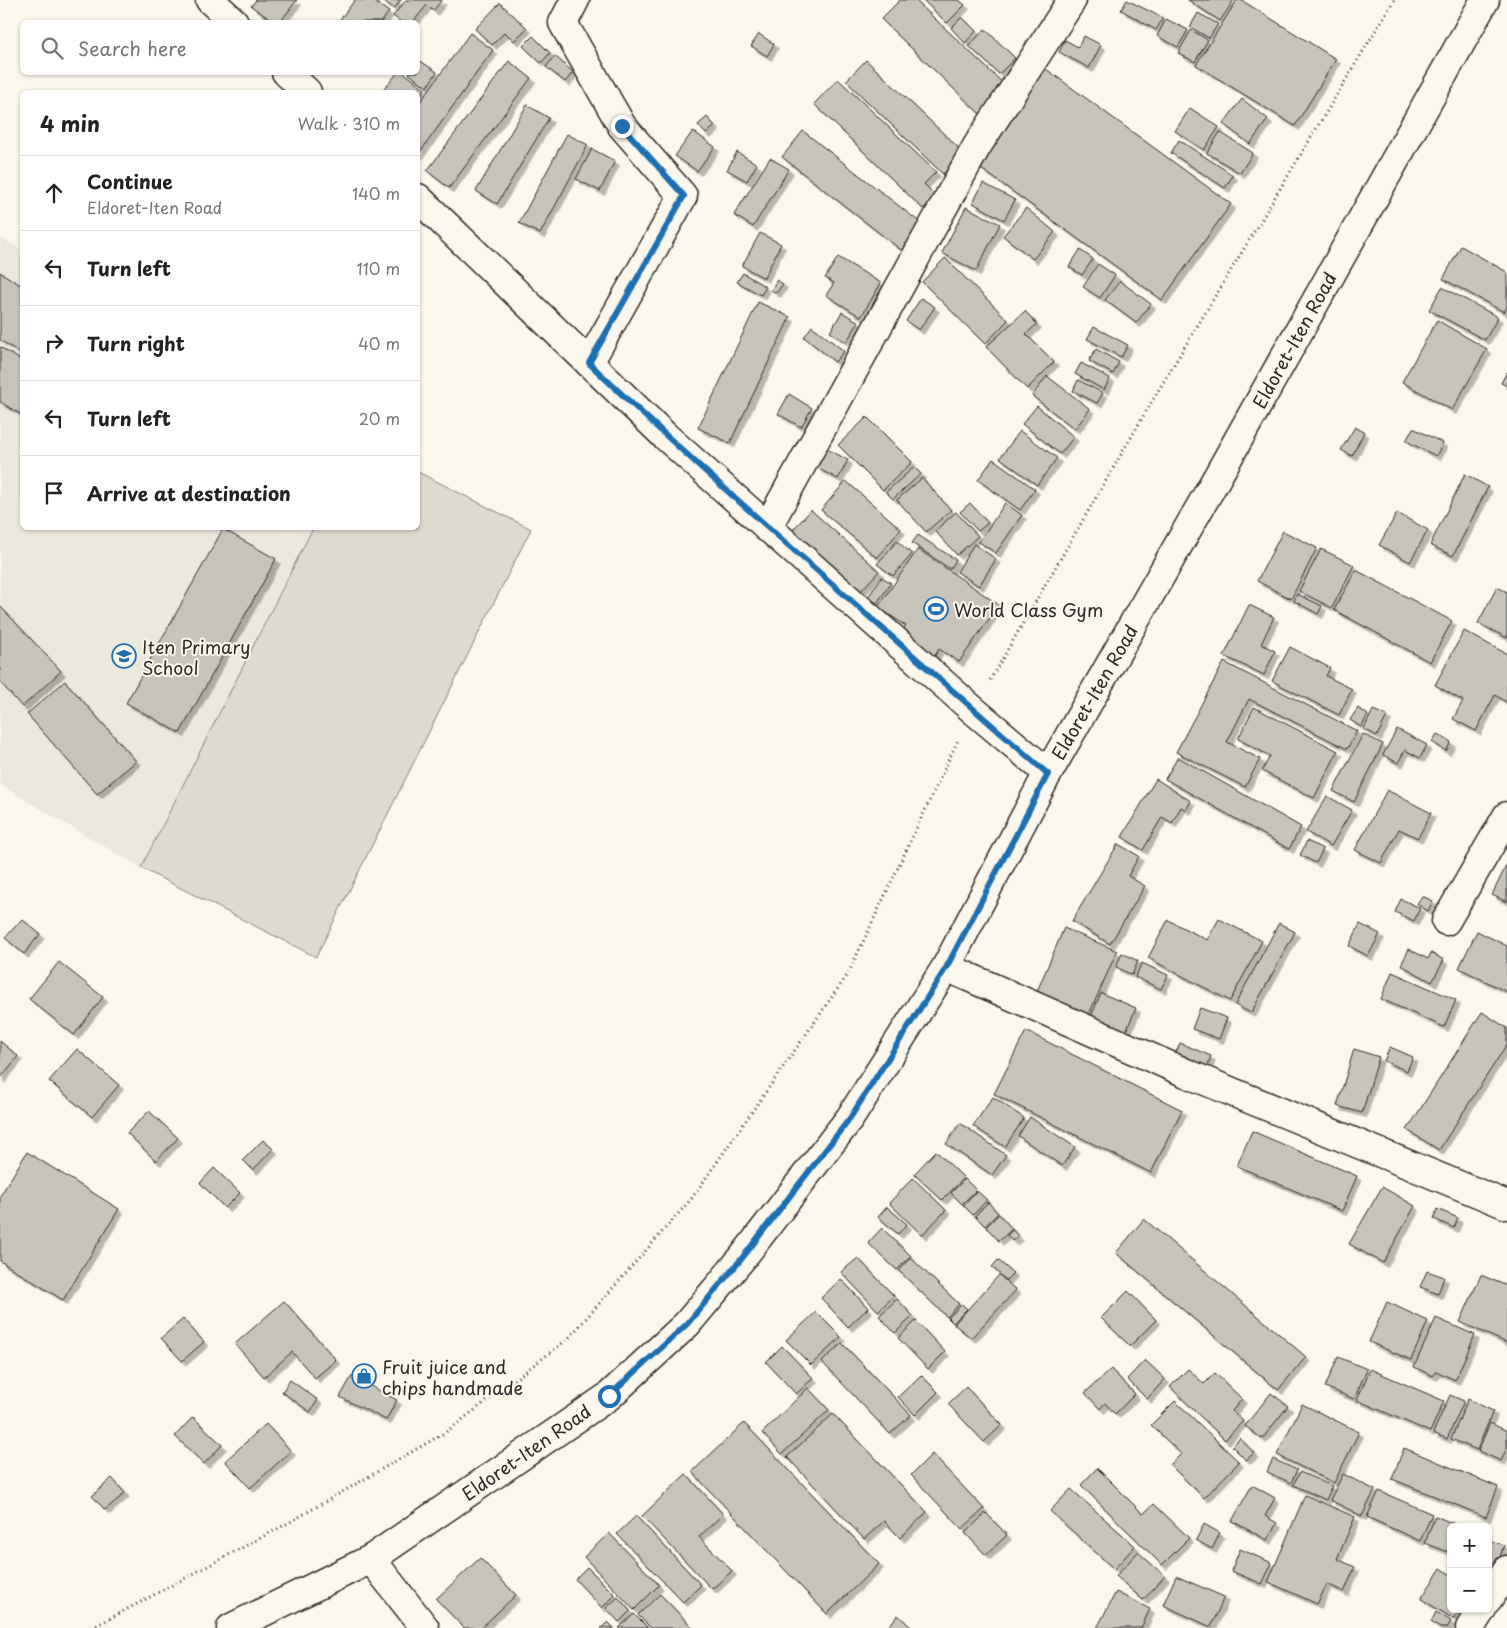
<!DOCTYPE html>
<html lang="en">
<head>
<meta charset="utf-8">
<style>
  body { margin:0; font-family:"Playpen Sans",sans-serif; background:#f6f6f6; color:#222 }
  .controls { position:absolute; right:15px; bottom:15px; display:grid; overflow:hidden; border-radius:8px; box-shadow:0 1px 4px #0004 }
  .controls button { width:45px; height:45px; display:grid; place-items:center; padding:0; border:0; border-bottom:1px solid #e0e0e0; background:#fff; color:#222; font:25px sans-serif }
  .stop { position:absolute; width:15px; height:15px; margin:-11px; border:4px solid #1f6fb2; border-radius:50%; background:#fff }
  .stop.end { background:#1f6fb2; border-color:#fff; box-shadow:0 1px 5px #0008 }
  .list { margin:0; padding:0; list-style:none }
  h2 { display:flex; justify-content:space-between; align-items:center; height:65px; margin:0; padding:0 20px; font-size:21px }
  h2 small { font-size:16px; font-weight:400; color:#767676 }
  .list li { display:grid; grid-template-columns:32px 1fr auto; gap:15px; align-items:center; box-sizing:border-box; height:75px; padding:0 20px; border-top:1px solid #e0e0e0 }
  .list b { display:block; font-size:19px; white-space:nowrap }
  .list p { margin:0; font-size:16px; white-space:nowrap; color:#767676 }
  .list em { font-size:16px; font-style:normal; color:#767676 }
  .icon { flex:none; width:28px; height:28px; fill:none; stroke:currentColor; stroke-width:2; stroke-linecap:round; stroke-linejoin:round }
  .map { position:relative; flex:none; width:1507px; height:1628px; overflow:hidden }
  .search { position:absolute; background:#fff; box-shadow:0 1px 4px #0004; left:20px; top:20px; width:400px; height:55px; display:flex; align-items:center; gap:12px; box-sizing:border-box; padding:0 18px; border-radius:8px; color:#767676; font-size:19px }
  .panel { position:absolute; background:#fff; box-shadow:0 1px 4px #0004; left:20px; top:90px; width:400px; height:440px; border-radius:8px }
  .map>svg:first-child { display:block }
  .built { fill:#ebe8de }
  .green { fill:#dddad0; stroke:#84827e }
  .building { fill:#c7c4bc; stroke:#2b2b2b; filter:url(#shadow) }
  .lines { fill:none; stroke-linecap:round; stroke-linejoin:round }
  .minor-casing { stroke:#2b2b2b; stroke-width:31 }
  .major-casing { stroke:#2b2b2b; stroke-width:31 }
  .path { stroke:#2b2b2b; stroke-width:3; stroke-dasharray:1 4; stroke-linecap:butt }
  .minor { stroke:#fbf7ec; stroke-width:28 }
  .major { stroke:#fbf7ec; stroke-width:28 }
  .route { stroke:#1f6fb2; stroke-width:6 }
  .labels { text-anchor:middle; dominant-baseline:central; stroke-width:4; stroke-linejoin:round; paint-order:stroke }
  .street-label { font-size:18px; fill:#2b2b2b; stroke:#fbf7ec }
  .poi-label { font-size:18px; fill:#2b2b2b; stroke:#fbf7ec; text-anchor:start }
</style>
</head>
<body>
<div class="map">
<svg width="1507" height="1628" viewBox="0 0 1507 1628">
  <defs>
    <filter id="shadow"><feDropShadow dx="4.5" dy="4.5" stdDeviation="0" flood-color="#0004"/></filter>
  </defs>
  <rect width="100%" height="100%" fill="#fbf7ec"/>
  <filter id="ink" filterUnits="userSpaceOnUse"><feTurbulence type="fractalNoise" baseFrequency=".02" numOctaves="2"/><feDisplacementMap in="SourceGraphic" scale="10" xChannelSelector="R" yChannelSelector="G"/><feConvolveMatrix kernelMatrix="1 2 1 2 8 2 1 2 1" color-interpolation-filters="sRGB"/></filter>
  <g filter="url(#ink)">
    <!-- built -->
    <path class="built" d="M0 237 22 250V528H313L141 868 0 785Z"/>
    <!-- green -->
    <path class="green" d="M418 472 531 529 316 957 141 868 313 528H418Z"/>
    <!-- building -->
    <path class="building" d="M256 0H297L280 22H274L251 6Z
      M355 0H372L389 12 381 22H338Z
      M383 0H401L394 9Z
      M406 0H442L433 11 427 5 413 22H401L393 16Z
      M900 0H915L1007 87 980 114 881 19Z
      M923 0H959L965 5 947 23Z
      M1127 0 1163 18 1156 30 1121 10Z
      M1188 0H1234L1220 21Z
      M1237 0H1241L1336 59 1295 126 1196 65Z
      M500 3 527 28 514 41 505 32 492 45 475 29Z
      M1198 13 1218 24 1209 38 1190 27Z
      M962 17 976 31 965 43 951 28Z
      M1166 19 1188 30 1178 47 1157 36Z
      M985 29 1015 58 999 74 969 46Z
      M1191 30 1208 40 1195 62 1178 53Z
      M470 33 493 50 418 155V105Z
      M759 34 774 44 767 56 751 46Z
      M533 36 550 53 541 63 523 46Z
      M1084 36 1101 45 1089 68 1059 52 1065 40 1078 47Z
      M555 56 573 72 565 82 546 67Z
      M419 60 437 72 427 87 409 74 410 72H418V62Z
      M866 60 964 153 943 174 846 81Z
      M509 61 531 78 449 188 427 171Z
      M1046 69 1231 204 1162 300 976 165Z
      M398 72H403L425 89 418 99V92H382Z
      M838 79 936 172 924 184 936 196 923 209 814 104Z
      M1242 99 1268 119 1250 144 1223 124Z
      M527 105 549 118 497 204 476 191Z
      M1190 108 1219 127 1204 150 1175 131Z
      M707 117 715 126 706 134 698 125Z
      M693 131 715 147 697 171 675 156Z
      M803 131 922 224 901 250 782 157Z
      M1220 132 1253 153 1240 173 1207 153Z
      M567 134 588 145 540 234 519 223Z
      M1179 140 1233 175 1225 188 1171 153Z
      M592 149 615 161 600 191 576 179Z
      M737 152 757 164 747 181 727 170Z
      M770 158 789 169 753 227 734 215Z
      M983 183 1015 200 1004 220 973 203Z
      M966 207 1000 224 976 271 942 253Z
      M1026 208 1055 232 1033 259 1003 236Z
      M760 233 781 244 764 278 742 266Z
      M1461 246 1507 272V307L1504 312 1443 279Z
      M1080 250 1093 259 1082 275 1069 267Z
      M838 257 881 283 861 317 826 295 834 283 825 278Z
      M945 258 1008 320 985 344 922 282Z
      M1098 264 1115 275 1100 298 1083 287Z
      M0 272 22 286V354L0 340Z
      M743 273 766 287 761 295 737 282Z
      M777 280 783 284 776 293 771 290Z
      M1120 281 1151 304 1136 323 1105 300Z
      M1442 287 1498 317 1485 340 1429 310Z
      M921 298 935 307 919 330 906 321Z
      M758 302 790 317 730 443 698 428Z
      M1025 311 1037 324 1026 334 1054 362 1027 389 986 347Z
      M842 312 859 322 846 342 830 332Z
      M1437 320 1487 349 1452 410 1402 382Z
      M812 326 844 351 835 362 804 337Z
      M1094 327 1128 345 1121 357 1087 339Z
      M0 347 22 361V415L0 402Z
      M1096 349 1119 362 1113 374 1089 361Z
      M1081 363 1110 378 1104 390 1075 374Z
      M1507 372V386L1501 383Z
      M1047 376 1090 409 1075 429 1032 396Z
      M1078 380 1103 393 1097 403 1073 391Z
      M789 394 812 408 801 427 778 414Z
      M1037 406 1074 437 1060 454 1022 424Z
      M867 417 912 462 883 490 838 445Z
      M1355 427 1364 432 1352 456 1341 450Z
      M1413 428 1443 443 1436 456 1406 441Z
      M1020 431 1057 458 1037 485 1000 458Z
      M827 449 848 460 838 479 817 468Z
      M993 459 1035 489 1020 510 978 480Z
      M914 467 921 474 893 499 886 492Z
      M1465 474 1488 487 1453 556 1430 545Z
      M922 478 951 510 926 532 897 500Z
      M846 481 901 529 877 558 821 510Z
      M970 503 988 523 978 531 960 512Z
      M1005 503 1022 515 996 553 979 542Z
      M811 510 879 571 859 593 790 533Z
      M956 512 978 536 957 555 935 531Z
      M1397 513 1428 530 1410 562 1379 545Z
      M223 529 276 559 180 733 126 703Z
      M1283 531 1317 548 1291 599 1257 581Z
      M918 535 956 560 950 569 912 543Z
      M897 541 912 554 893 576 877 564Z
      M974 544 996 559 979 586 957 572Z
      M918 549 999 605 959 662 939 649 933 659 898 636 906 626 878 607Z
      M1321 549 1354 565 1332 608 1299 591Z
      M1356 570 1452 621 1430 662 1334 610Z
      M882 577 891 583 877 603 868 597Z
      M1497 587 1507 592V638L1478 623Z
      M1297 594 1322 606 1318 614 1294 601Z
      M1249 605 1274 617 1261 644 1275 651 1264 675 1224 656Z
      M0 606 61 671 22 707 0 682Z
      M1464 631 1507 654V699L1506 702 1495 695 1476 731 1453 719 1463 701 1435 685Z
      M1290 647 1330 668 1326 676 1352 689 1339 715 1272 681Z
      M1224 662 1357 731 1347 749 1249 699 1227 742 1260 759 1245 787 1176 752Z
      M65 681 136 761 97 794 27 714Z
      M1254 707 1338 751 1314 798 1262 771 1270 756 1238 739Z
      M1358 708 1368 715 1361 727 1350 720Z
      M1373 710 1387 716 1377 736 1364 729Z
      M1397 729 1427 745 1420 758 1405 750 1398 763 1383 755Z
      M1363 734 1383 744 1354 802 1333 791Z
      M1437 734 1451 742 1446 751 1432 742Z
      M1178 757 1301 827 1289 849 1165 779Z
      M1156 779 1191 801 1186 810 1181 807 1172 823 1162 817 1143 850 1122 837Z
      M1387 790 1431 813 1418 838 1399 829 1381 863 1355 850Z
      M1327 796 1352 810 1331 846 1306 832Z
      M1307 841 1323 849 1316 863 1300 855Z
      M1118 844 1139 856 1128 876 1145 886 1110 944 1072 921Z
      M1507 864V902L1492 895Z
      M1422 896 1433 901 1428 911 1417 904Z
      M1401 899 1420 908 1414 921 1395 912Z
      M22 919 40 934 24 954 5 938Z
      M1219 919 1262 941 1230 1001 1148 958 1168 920 1207 940Z
      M1279 923 1295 932 1251 1013 1235 1005Z
      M1360 924 1380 934 1368 956 1349 946Z
      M1064 928 1117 951 1087 1019 1035 996Z
      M1477 931 1507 946V992L1459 968Z
      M1409 949 1428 959 1431 953 1444 960 1432 982 1401 965Z
      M1122 953 1138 961 1132 975 1116 967Z
      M59 962 103 997 74 1035 29 999Z
      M1142 963 1168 975 1161 989 1135 977Z
      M1392 972 1456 1000 1444 1027 1381 999Z
      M1101 993 1136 1008 1124 1036 1089 1021Z
      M1200 1008 1227 1018 1219 1039 1192 1029Z
      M1482 1012 1507 1028V1044L1439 1150 1407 1130Z
      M1026 1031 1182 1110 1151 1173 994 1094Z
      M0 1041 18 1056 0 1079Z
      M1180 1043 1211 1056 1206 1070 1174 1057Z
      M1390 1047 1413 1057 1407 1071 1384 1061Z
      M77 1049 119 1085 92 1117 49 1081Z
      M1354 1049 1379 1057 1362 1113 1337 1106Z
      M993 1097 1024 1118 1005 1147 973 1126Z
      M149 1111 178 1138 156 1161 127 1133Z
      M1030 1117 1075 1147 1062 1166 1018 1136Z
      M960 1123 1006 1155 992 1175 946 1144Z
      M1252 1131 1357 1176 1342 1211 1237 1166Z
      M263 1140 273 1149 253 1170 243 1160Z
      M936 1151 964 1178 942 1200 914 1174Z
      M27 1152 119 1209 63 1300 0 1261V1196Z
      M214 1168 240 1193 225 1208 200 1183Z
      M913 1178 946 1210 922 1235 889 1203Z
      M965 1179 976 1190 962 1204 951 1193Z
      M1382 1187 1415 1206 1383 1263 1349 1244Z
      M977 1191 987 1200 973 1215 963 1205Z
      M988 1202 998 1213 985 1226 975 1216Z
      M887 1207 907 1224 898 1234 878 1217Z
      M1437 1209 1458 1218 1454 1228 1434 1219Z
      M999 1214 1012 1229 999 1241 986 1227Z
      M1144 1219 1306 1357 1278 1390 1116 1253Z
      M882 1228 911 1256 897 1270 868 1243Z
      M1013 1230 1018 1236 1012 1241 1007 1235Z
      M858 1258 894 1296 878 1311 841 1272Z
      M911 1258 959 1304 947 1317 899 1271Z
      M998 1260 1013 1273 1006 1280 992 1267Z
      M1427 1271 1444 1277 1438 1294 1420 1287Z
      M999 1275 1016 1290 971 1338 954 1324Z
      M1481 1275 1507 1286V1343L1460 1322Z
      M841 1279 868 1308 848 1327 821 1298Z
      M1128 1291 1156 1320 1130 1346 1101 1318Z
      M897 1299 913 1316 895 1333 879 1316Z
      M284 1301 336 1360 315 1378 292 1352 264 1377 235 1344Z
      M1387 1302 1428 1321 1411 1360 1369 1342Z
      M962 1304 967 1309 953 1323 948 1318Z
      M816 1312 841 1337 811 1365 786 1340Z
      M1436 1318 1475 1335 1455 1380 1436 1371 1433 1376 1414 1367Z
      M183 1319 204 1342 182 1361 161 1338Z
      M916 1321 945 1352 928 1369 898 1338Z
      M842 1343 911 1415 890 1434 822 1362Z
      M782 1346 813 1378 796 1394 766 1362Z
      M1338 1357 1367 1369 1354 1399 1325 1387Z
      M1145 1360 1165 1379 1147 1399 1127 1379Z
      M1111 1369 1135 1394 1115 1414 1105 1403 1100 1409 1085 1393Z
      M1188 1369 1204 1384 1215 1373 1242 1399 1232 1411 1243 1421 1225 1440 1170 1387Z
      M1370 1369 1444 1401 1430 1432 1357 1400Z
      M921 1375 938 1392 915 1415 898 1397Z
      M352 1376 397 1400 386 1420 340 1397Z
      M290 1380 318 1400 310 1412 282 1392Z
      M966 1387 1002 1425 984 1442 948 1404Z
      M808 1388 829 1410 782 1454 762 1433Z
      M1271 1393 1288 1406 1262 1439 1245 1426Z
      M1450 1395 1464 1401 1447 1439 1433 1433Z
      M1468 1399 1493 1411 1477 1450 1451 1439Z
      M1175 1401 1239 1462 1204 1498 1170 1465 1181 1454 1151 1425Z
      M1302 1404 1359 1432 1334 1483 1277 1455Z
      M833 1414 927 1512 900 1538 884 1521 864 1539 787 1457Z
      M193 1417 222 1445 204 1464 175 1436Z
      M744 1423 879 1564 827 1614 692 1472Z
      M1490 1423 1507 1431V1447L1501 1461 1478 1451Z
      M266 1424 291 1451 250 1488 225 1461Z
      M1240 1438 1254 1453 1246 1460 1232 1446Z
      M1404 1448 1498 1487 1486 1517 1392 1479Z
      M932 1454 984 1509 962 1529 911 1475Z
      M1273 1459 1297 1470 1291 1483 1267 1472Z
      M1097 1468 1143 1514 1154 1504 1189 1538 1162 1565 1081 1485Z
      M1300 1472 1332 1486 1326 1500 1293 1485Z
      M686 1474 723 1514 699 1537 732 1571 712 1589 642 1516Z
      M1343 1474 1375 1490 1362 1516 1330 1500Z
      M112 1478 125 1493 105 1510 92 1496Z
      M1252 1485 1275 1498 1265 1516 1277 1523 1267 1540 1232 1521Z
      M1071 1489 1135 1546 1114 1569 1050 1511Z
      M1379 1491 1432 1514 1420 1541 1367 1517Z
      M1305 1495 1355 1517 1337 1559 1355 1567 1344 1592 1327 1584 1317 1604 1268 1582Z
      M986 1513 1007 1535 986 1555 965 1533Z
      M636 1516 701 1585 683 1602 617 1534Z
      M1435 1516 1462 1527H1451V1553L1425 1543Z
      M1204 1524 1220 1533 1212 1549 1196 1540Z
      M609 1533 659 1585 634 1610 584 1557Z
      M1488 1540 1504 1545 1496 1569 1488 1566Z
      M1240 1549 1272 1563 1262 1584 1231 1571Z
      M1138 1552 1165 1576 1143 1600 1116 1576Z
      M480 1558 516 1595 481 1628H464L436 1599Z
      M587 1567 615 1595 602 1608 575 1579Z
      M1441 1568 1451 1575V1609H1460L1454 1619 1421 1599Z
      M1176 1576 1224 1597 1211 1627 1163 1605Z
      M1116 1592 1150 1609 1141 1628H1097Z
      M660 1594 693 1628H651L638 1615Z
      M618 1597 630 1611 619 1622 606 1608Z
      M1436 1612 1451 1621 1447 1628H1440L1431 1622Z
      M634 1614 648 1628H619Z
      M898 1615 912 1628H887Z
      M608 1622 614 1628H601Z"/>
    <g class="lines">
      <!-- minor casing -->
      <g class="minor-casing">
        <path id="minor" d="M210 0 234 22
          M575 0 563 23 622 126 683 196 589 363
          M286 72 307 92
          M418 198 664 435 972 709 1048 773
          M767 528 977 146 1072 0
          M1446 921 1507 816
          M946 967 1186 1073 1507 1205
          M371 1559 425 1628
          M1488 1599 1507 1570
          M1470 1628 1482 1609"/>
      </g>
      <!-- major casing -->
      <g class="major-casing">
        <path id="major" d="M231 1628 371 1559 609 1396 687 1324 743 1257 850 1118 946 967 1048 773 1215 481 1485 0"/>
      </g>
      <!-- path -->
      <path class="path" d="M990 680 1158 391 1394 0
        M92 1628 292 1521 446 1432 568 1339 692 1198 848 974 958 740"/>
      <!-- minor -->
      <use href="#minor" class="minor"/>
      <!-- major -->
      <use href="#major" class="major"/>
    </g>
  </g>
  <g class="lines" filter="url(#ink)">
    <!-- route -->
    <path class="route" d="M609 1396 687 1324 743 1257 850 1118 946 968 1048 774C977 713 908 651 838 589 754 515 670 441 589 363L684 196 622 126"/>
  </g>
  <!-- icons -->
  <defs>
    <g id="stadium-ring" transform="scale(1.25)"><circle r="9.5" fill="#fbf7ec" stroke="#1f6fb2" stroke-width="1.5"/><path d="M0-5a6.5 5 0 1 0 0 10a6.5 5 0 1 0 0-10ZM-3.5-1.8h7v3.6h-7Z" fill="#1f6fb2"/></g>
    <g id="school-ring" transform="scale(1.25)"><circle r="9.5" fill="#fbf7ec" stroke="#1f6fb2" stroke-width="1.5"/><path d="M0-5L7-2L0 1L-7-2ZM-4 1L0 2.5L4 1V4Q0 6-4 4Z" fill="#1f6fb2"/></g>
    <g id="shop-ring" transform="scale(1.25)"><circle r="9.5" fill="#fbf7ec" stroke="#1f6fb2" stroke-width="1.5"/><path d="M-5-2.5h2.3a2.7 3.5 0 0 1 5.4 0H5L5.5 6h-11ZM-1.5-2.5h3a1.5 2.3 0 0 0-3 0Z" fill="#1f6fb2"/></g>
  </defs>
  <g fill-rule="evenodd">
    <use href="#stadium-ring" x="936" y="609"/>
    <use href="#school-ring" x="124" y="656"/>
    <use href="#shop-ring" x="364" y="1376"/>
  </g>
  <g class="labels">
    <!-- street labels -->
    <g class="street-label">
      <text transform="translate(1294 340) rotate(-61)">Eldoret-Iten Road</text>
      <text transform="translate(1094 692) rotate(-60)">Eldoret-Iten Road</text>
      <text transform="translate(526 1452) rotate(-35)">Eldoret-Iten Road</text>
    </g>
    <!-- poi labels -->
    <g class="poi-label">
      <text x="954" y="609">World Class Gym</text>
      <text x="142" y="646">Iten Primary<tspan x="142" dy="21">School</tspan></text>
      <text x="382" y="1366">Fruit juice and<tspan x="382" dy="21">chips handmade</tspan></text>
    </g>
  </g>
</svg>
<div class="controls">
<button>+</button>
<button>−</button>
</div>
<div class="stop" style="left:609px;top:1396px"></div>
<div class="stop end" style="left:622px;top:126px"></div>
<div class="search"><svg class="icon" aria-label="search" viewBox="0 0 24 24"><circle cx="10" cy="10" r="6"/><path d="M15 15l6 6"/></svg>Search here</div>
<section class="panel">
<h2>4 min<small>Walk · 310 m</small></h2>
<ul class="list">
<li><svg class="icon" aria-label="ahead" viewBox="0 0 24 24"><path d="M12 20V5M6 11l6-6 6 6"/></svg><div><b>Continue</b><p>Eldoret-Iten Road</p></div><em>140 m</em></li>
<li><svg class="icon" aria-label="left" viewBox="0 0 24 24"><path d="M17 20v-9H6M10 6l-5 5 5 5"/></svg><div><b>Turn left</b></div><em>110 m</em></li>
<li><svg class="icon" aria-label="right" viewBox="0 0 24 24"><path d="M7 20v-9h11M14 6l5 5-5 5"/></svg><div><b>Turn right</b></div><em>40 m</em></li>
<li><svg class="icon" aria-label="left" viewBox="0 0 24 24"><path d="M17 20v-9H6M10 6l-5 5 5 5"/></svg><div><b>Turn left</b></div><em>20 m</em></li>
<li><svg class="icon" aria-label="arrive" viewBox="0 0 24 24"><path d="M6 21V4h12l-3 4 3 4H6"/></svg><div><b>Arrive at destination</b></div></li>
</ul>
</section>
</div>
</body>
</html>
